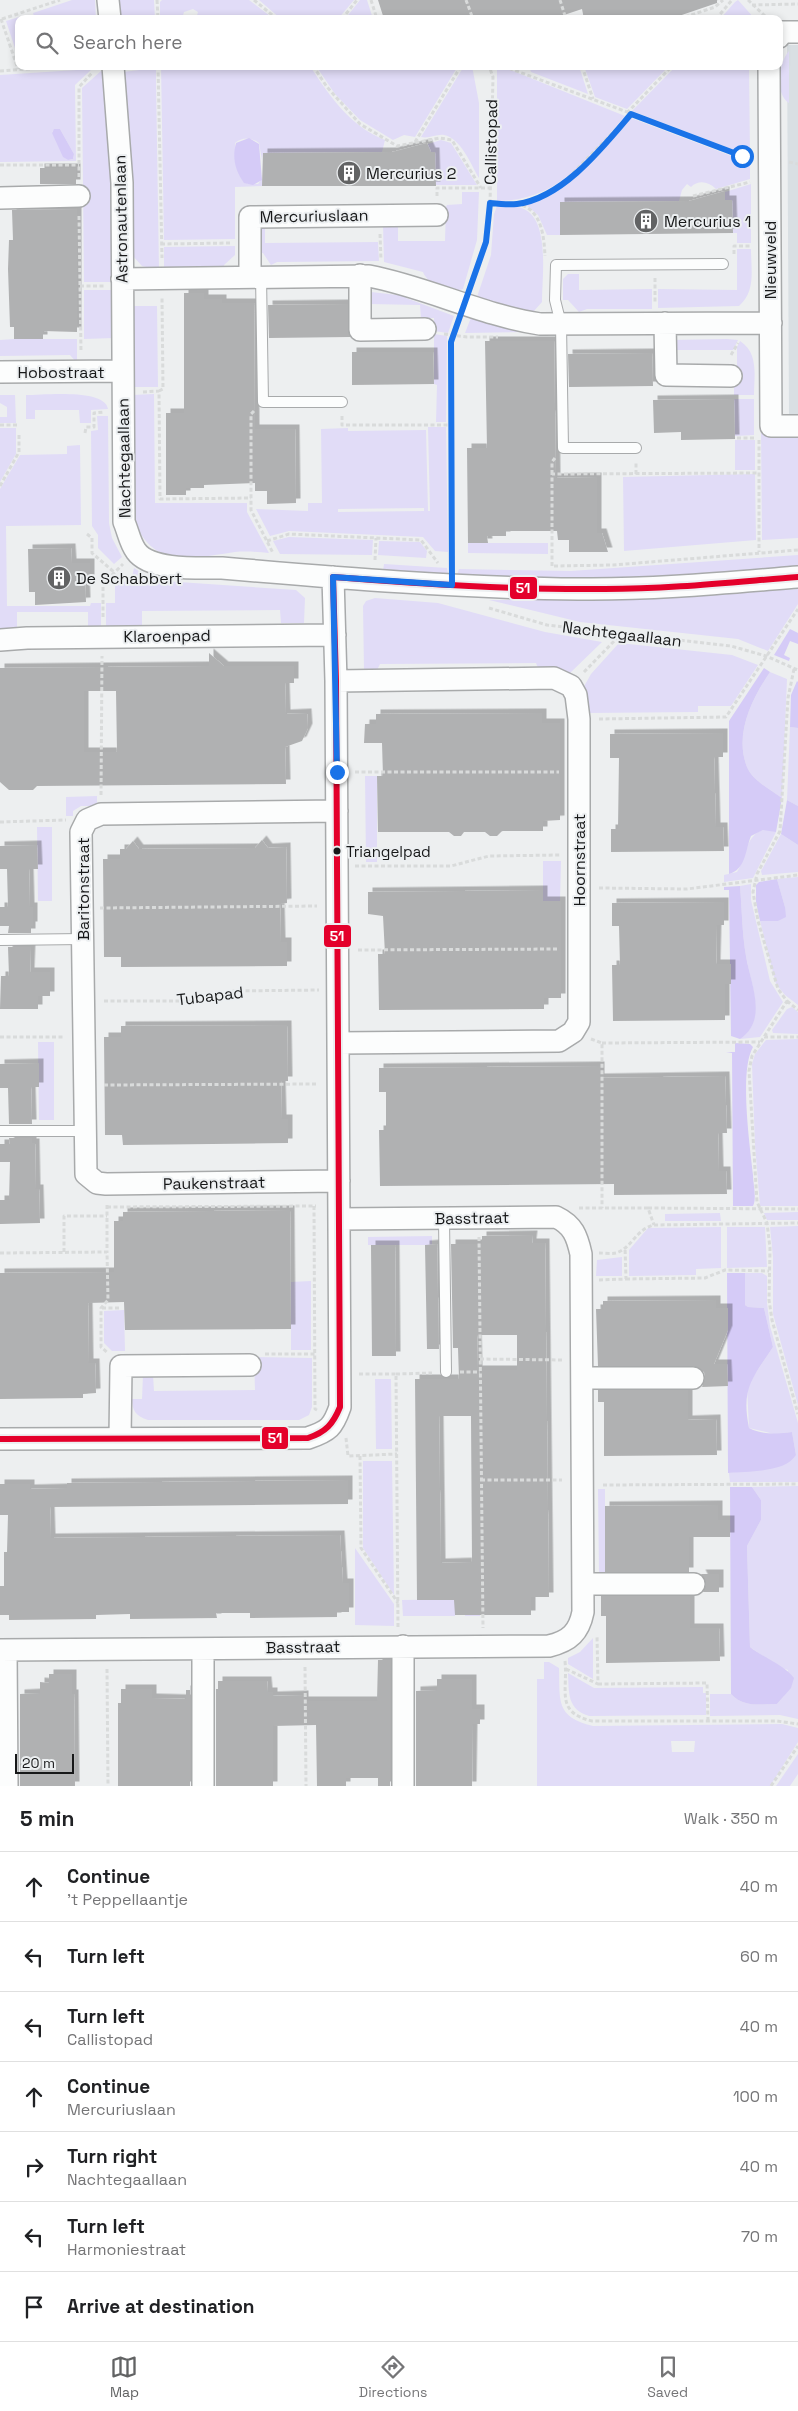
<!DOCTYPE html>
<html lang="en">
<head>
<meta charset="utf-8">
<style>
  body { margin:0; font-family:"Space Grotesk",sans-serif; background:#f6f6f6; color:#202124 }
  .scale { position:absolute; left:15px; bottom:12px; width:59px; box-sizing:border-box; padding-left:5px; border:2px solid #171819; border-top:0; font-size:14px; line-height:18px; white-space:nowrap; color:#171819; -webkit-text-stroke:4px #eceff1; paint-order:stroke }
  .stop { position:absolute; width:15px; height:15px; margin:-11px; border:4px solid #1a73e8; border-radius:50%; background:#fff }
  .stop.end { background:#1a73e8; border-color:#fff; box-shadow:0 1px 5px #0008 }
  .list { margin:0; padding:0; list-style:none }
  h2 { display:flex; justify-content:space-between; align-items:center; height:65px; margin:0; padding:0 20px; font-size:21px }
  h2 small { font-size:16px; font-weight:400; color:#757577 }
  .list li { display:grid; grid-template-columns:32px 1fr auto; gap:15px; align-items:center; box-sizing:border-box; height:70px; padding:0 20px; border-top:1px solid #e0e0e0 }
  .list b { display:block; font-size:19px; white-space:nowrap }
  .list p { margin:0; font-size:16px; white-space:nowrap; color:#757577 }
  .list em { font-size:16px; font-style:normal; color:#757577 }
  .icon { flex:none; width:28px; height:28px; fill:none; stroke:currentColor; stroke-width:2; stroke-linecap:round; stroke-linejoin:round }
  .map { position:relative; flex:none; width:798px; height:1786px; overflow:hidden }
  .search { position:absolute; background:#fff; box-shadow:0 2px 8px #0003; left:15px; right:15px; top:15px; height:55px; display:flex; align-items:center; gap:12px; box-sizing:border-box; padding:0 18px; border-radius:10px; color:#757577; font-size:19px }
  .sheet { height:555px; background:#fff }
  nav { display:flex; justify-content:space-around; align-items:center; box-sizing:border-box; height:70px; border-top:1px solid #e0e0e0; background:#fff; font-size:14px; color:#757577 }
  nav a { display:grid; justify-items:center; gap:2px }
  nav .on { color:#626364 }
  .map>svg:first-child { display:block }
  .built { fill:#d9dfe3 }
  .green { fill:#e1dcf7; fill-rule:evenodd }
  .forest { fill:#d5cbf7 }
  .building { fill:#b0b1b2; fill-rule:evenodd; filter:url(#shadow) }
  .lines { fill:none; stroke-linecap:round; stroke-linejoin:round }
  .lane-casing { stroke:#a8aaab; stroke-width:12 }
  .street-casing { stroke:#a8aaab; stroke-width:24 }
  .path { stroke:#d9dbdb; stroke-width:3; stroke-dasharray:4 2.5; stroke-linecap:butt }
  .lane { stroke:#fcfdfd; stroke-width:10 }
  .street { stroke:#fcfdfd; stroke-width:21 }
  .bus-1-casing { stroke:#eceff1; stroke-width:10 }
  .bus-1 { stroke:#e4002b; stroke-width:6 }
  .route { stroke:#1a73e8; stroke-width:6 }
  .bus-dot { fill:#171819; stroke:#eceff1; stroke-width:2 }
  .labels { text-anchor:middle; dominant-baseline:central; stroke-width:4; stroke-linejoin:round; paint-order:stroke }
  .bus-label { font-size:15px; fill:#171819; stroke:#eceff1; text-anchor:start }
  .street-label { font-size:16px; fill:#171819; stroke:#eceff1 }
  .poi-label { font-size:16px; fill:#171819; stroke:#eceff1; text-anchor:start }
  .line-badge { stroke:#eceff1; stroke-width:2 }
  .badge-label { font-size:14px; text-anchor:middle; font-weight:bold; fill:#fff }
</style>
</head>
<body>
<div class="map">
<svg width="798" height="1786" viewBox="0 0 798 1786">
  <defs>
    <filter id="shadow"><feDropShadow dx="4.5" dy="-4.5" stdDeviation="0" flood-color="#0004"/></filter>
  </defs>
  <rect width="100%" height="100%" fill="#edeff0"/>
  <!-- built -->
  <path class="built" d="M787 45H798V415H789Z"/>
  <!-- green -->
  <path class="green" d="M72 0H95L96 19H35L33 13Z
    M117 0H154L155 19H119Z
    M162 0H249L274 19H196L198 12 193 9 184 12 182 19H160V2Z
    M259 0H354L338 19H281Z
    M360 0H367L373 19H345Z
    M738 0 755 19H720L735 2Z
    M19 17V60L6 21Z
    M789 51V103C774 94 779 62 789 51Z
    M161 66H310C330 97 351 127 385 140L382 152 263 153 262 160 259 143C251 137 242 137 235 143 235 161 235 171 248 184H258L262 179V186L235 187V239L164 240Z
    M316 66H458L415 137 404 135 393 140 360 120 335 94Z
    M464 66H472L479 103V178C471 165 461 138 444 135 436 134 429 139 421 137Z
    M497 66 513 71 625 116C588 158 558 201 497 201Z
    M529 66H579L588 94 531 72Z
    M584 66H669L627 109 595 97Z
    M676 66H749L750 156 632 111Z
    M156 68V80L159 270 142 266 132 255 123 72Z
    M92 69 75 85 76 161 0 162V75ZM55 129H60L74 154 73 159 68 160 64 157 52 132Z
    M101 71 104 75 112 171 114 282H84L82 88Z
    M631 118 750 163V179L716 189C708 181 698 180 691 187L687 184 682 190 679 201 560 202V235H547L538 215 525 204C575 193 595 147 631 118Z
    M441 140 451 143 477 185H436L428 153V144Z
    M751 184V243H737V233H733L732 200H725V192Z
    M462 192H479L477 240 463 289C450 294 427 284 423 272L384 262 383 225H398V241H445L446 207 447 205 462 204Z
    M497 206C506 206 515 205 524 209 550 221 542 277 542 302L534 311 533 316 476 300 491 255 494 214Z
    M265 226V243L378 242 379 261 277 262 271 265 263 253H256L258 229Z
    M235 246V255L224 265V270H164V247Z
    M737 249H751C751 270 756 291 739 306L658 308V289L737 290Z
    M568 274H579V290L652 289V309H587L579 312 568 300H563V279Z
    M84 290H115L114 338 84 339Z
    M371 292 406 296V298L454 316 448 333 434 331V318H421L420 305 369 304Z
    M132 306H157L158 387H133Z
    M472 315 525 330V332L465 333Z
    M434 334 447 336 446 422H436L437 385 434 384Z
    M14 339H77V363L70 355 0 356V340Z
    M727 339 738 340 733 350H671V340Z
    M740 341C759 353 754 376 754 395H734V386H737V347Z
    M154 394 155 503H247V512L269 553C258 552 246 551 235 552 193 558 153 570 134 520L133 395Z
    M0 395H15L16 423H0V417H7V407L0 403Z
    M26 395C43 395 105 388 108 409L91 410V423H80L79 410H35V419H26Z
    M734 399H754V435L735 436Z
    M97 416H108L109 523 112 538 122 557 114 564 98 548V535L92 526 91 431 98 430Z
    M428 427H446L448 552 435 551 423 537 289 531 270 536 256 509 308 511V503H322L321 429 348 428V431L426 430 428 511H430ZM424 508V511L338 512V509Z
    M0 428H16V454L0 482Z
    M761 432 771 438H798V538L762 540Z
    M735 440H755V470H735Z
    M80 445 81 525 6 526 7 606H90L91 603H101V630H88V612H17V635H0V489L20 455 67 454V446Z
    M755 474 756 540 624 551 623 477Z
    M289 537 373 540 372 555 280 554 273 541Z
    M379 541 420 542 427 551 426 558 378 555Z
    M468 543H548V554L468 553Z
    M798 555V568L659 578 538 579 457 575 459 569 571 571Z
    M384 564 447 568 448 574 383 571Z
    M134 568 148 577 164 581 296 590 305 598 304 623H281L280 610 142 611V630H106V603H115V582H131Z
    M798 589V604L768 651 738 639 580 622 489 600H626Z
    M375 598 438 603 545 632 602 642 568 675 538 668 536 663 380 664 377 670H364L363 606 366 601Z
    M619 643 732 655 758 665 731 706H698V712L587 713 582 690 591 674Z
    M770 672 787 679 782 798C770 789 753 781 747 767 734 734 752 699 770 672Z
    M790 727 798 728V806L787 800Z
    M365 776H377V862H366Z
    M97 796V806H81L73 811V816H66V797Z
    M37 827H52V901H38Z
    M769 829 776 832 753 878 724 882V875L737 872C748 855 745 831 769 829Z
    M781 834 798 845V872L762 875 761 871Z
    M543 861H561L560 901H543Z
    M798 877V1005L785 995 776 984 760 921H778L785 907 777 879Z
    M751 884V900L770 981 783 1002 760 1037 740 1039C768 1020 750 982 746 956 742 933 742 909 740 886Z
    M792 1007 798 1012V1034L773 1033 772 1030 787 1009Z
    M798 1039V1206H760L755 1145 752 1064 755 1054 766 1040Z
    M38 1042H54V1120H39Z
    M798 1212V1220H767L764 1213Z
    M720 1213 721 1221H665V1214Z
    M798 1226V1405L773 1314V1257L770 1227Z
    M721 1227V1268L696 1269V1275L629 1276V1250L648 1228Z
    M727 1227H765L767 1267 727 1268Z
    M432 1236V1245H368V1237Z
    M622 1257V1276H596L597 1260Z
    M745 1273H762L767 1276V1303L770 1326 798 1423V1482H730L729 1473 778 1466 796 1455 792 1432 774 1434 749 1428 747 1386 773 1347 764 1308 748 1307 745 1305Z
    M311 1281V1350H291V1282Z
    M124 1310 125 1351H112L104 1343V1311Z
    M254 1357 312 1358V1407L309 1415 299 1420H148C136 1416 132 1411 132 1399H142L143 1375H153L154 1391 255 1390Z
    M375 1379H391L392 1449H376Z
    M363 1461H392L394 1595 363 1548Z
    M798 1486V1719L780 1715 710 1716V1694H731C744 1708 760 1704 777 1704L784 1696 788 1670 779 1667 750 1647 747 1546 761 1520V1500L752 1487Z
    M598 1489H605V1572L599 1573Z
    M355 1548 394 1604V1626L355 1625Z
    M480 1599V1616H465V1610L455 1609V1616H403L402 1600Z
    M593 1638V1679L568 1664V1658L580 1652Z
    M544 1662H549L559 1668C560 1700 555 1717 593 1726L782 1724 798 1728V1742L770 1786H537V1679H544ZM671 1741H695L694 1752H672Z
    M568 1673 594 1688 703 1687V1693H706V1715L589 1716C567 1709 569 1693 568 1673Z
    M798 1754V1774L790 1786H776Z"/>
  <!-- forest -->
  <path class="forest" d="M54 129H60L74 154 73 159 68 160 63 157 52 133Z
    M249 138 259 144 262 180 253 185 244 183C235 170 232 158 236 143Z
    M790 629 798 633V644L790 641 784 655 790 658 789 661 774 655Z
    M764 668 770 672C752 699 734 734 747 767 753 781 770 789 782 798L776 832 763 830 751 836C745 851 746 869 729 874V721Z
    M797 681 798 682V728L790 727 791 695Z
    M787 800 798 806V845L781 834Z
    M777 879 785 907 786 917 778 921H760L756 902V885L759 882Z
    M740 886C742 909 742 933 746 956 750 982 769 1020 740 1039L731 1036 729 890H724V887Z
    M735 1043 750 1044 753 1047C739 1071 750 1146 753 1175 753 1184 757 1198 753 1206H733L732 1053 726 1052H735Z
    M727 1273H745V1305L748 1307 764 1308 773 1347C752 1379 741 1388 749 1428 762 1435 778 1434 792 1432L796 1455C785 1473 747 1471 728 1473Z
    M730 1487H752L761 1500V1520L747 1546 750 1647C764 1658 784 1665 794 1678L791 1688 777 1704C760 1704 744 1708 731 1694Z"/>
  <!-- building -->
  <path class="building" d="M378 0H717V3L670 19H584L582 9 552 19H384Z
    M427 143 431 152H435L436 186H262L263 153 392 152Z
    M40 168H76V184H40Z
    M725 191V200H732L733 233 560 235V202L689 201Z
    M77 209V332L43 331V339H14V327H10L8 269 9 240H13L12 210Z
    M184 293H204V299H222V303H254L255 429H295L296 503 267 504V491H255V483L204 485V488H186V495H166V413H184Z
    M348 304 350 337 269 338 268 305Z
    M485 341H554L556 478 597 477V533H602L608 552H569V540H558L557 531H506V536H487L488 543H468L467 448H487Z
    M352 352H433L434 384 352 385Z
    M652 353 653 386 569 387 568 354Z
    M734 399 735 439 681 440V432L654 433 653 400Z
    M71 548 72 563H90V579H85L86 602 35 605V592H29L28 549Z
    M209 653 224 666H294V683H285L286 714 307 713 308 728 302 741 285 747 286 784 37 786 33 790H9L0 782V668L209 666ZM84 691H116L117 752H84Z
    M542 713V723H560V820L543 821V831H502L497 836H490L485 832H464L461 836H454L449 832H378L377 776H383L382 743H364L365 724H376V714Z
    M723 733V757H714L716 827H723L724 851 611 852V829H618L619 758H610V734Z
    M262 840 268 848 286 847 287 903 280 904 281 942H287V966L121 967V957H104L103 859H120V849H126L133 841 139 849 255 848Z
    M37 845 38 869H29L30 907H33V926H31V933H8L9 926H0V907H8L7 869H0V846Z
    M543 890V901H561V998H544V1009L379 1010 378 954H385L383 916 368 914V892Z
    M724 902V925H717L716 964H731V984H725V1020L613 1021 612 965H620L619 926H612V903Z
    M8 947H31L30 972H50V996H38V1009H0L1 976H9Z
    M287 1025 288 1081H281L282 1119H288V1143L123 1145 122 1135H105L104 1037H121V1026Z
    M39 1063V1087H31L32 1124H9L8 1088H0V1064Z
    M600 1066V1078L725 1076 727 1133H718L719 1171H726L727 1194 614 1195V1184L380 1186 379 1130H386V1092H379V1068Z
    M9 1138H32V1143H35L36 1189H39L40 1223 0 1224V1200H9L10 1162H0V1144H10Z
    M290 1210 291 1329 125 1330 124 1302 88 1303 89 1363H95L96 1393 83 1394V1398L0 1399V1273L114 1272V1221H123V1212Z
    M533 1235 532 1243H545L549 1597H531V1615H455L454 1600H417L415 1379H459L458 1348H453L451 1244H482V1236ZM477 1335H517V1370H478ZM439 1416H471L472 1562 441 1563Z
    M437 1244 439 1349H427L425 1245Z
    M371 1245H395L396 1356H372Z
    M716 1300V1308H728V1330L714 1364H727L728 1386 702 1387 705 1378 704 1372 693 1366H598L596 1309H603V1301Z
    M598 1390H688V1420L716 1419 717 1455 604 1456V1402H598Z
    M348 1480V1504L50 1507 51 1538 340 1535 343 1583H349V1612H337V1617L250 1618V1613H216L217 1618 130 1619V1614L96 1615V1619L9 1620V1615H0V1586H4V1552H7L8 1515H0V1484H30V1489L67 1488V1483Z
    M718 1505V1520H730V1537H689V1572H605V1506Z
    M701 1574H719V1592H703L706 1584Z
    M601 1596H690V1628H719L720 1661 606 1663V1616H601Z
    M378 1660H390V1786H378V1778H346V1786H317L316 1725 273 1726V1786H216V1689H218V1681H267L268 1692H273V1696L304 1695V1701H377Z
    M49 1674H72V1694H74L75 1786H20V1694L40 1693V1682L49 1683Z
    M437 1679H472V1709H480V1724H473L472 1786H416V1691L437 1690Z
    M121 1689H152V1698L186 1699V1690H190V1786H118V1703H121Z"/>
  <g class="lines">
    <!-- lane casing -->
    <g class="lane-casing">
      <path id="lane" d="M261 276 263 402H342
        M636 448H563L561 324 555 300 556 265 723 264
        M0 940 83 939
        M0 1131H84
        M444 1219 446 1372"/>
    </g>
    <!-- street casing -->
    <g class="street-casing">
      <path id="street" d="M108 0 110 19
        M779 37 782 32H798
        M113 66 122 183 124 522C128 531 130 543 136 551 150 571 200 568 222 568 340 578 459 588 578 589 651 590 725 583 798 577
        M769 66 771 426H798
        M0 198 79 196
        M360 275V330L425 329
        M250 276V217L437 215
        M122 279 369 276C427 287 481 315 540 324L771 323
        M665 323 666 375 731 376
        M0 372 122 371
        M0 640 27 638 335 635
        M336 681 554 678 571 686 576 695 579 719V1022L573 1032 559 1041 338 1043
        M337 811 101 814 87 820 81 832 86 1174 97 1183 106 1184 339 1181
        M582 1378H693
        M120 1438 121 1366 250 1365
        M0 1439 308 1438C329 1431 333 1427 340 1407L336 681 333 577
        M583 1584H694
        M403 1646V1786
        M0 1650 549 1646C570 1641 579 1632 583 1612L581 1254C577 1236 573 1225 556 1217L340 1219
        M6 1650 7 1786
        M203 1786V1649"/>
    </g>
    <!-- path -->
    <path class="path" d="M157 0 158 19
      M254 0 277 19
      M371 0 377 19
      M466 0 473 19
      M560 0 566 19
      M748 0 768 19
      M752 5 798 4
      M1 19 18 69
      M2 19 60 0
      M342 19 357 0
      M679 19 715 7 723 0
      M716 19 732 0
      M158 66 162 258
      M313 66 327 87 360 124 397 146 440 138 452 140 481 188
      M503 66 751 158
      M582 66 593 99
      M0 71 64 66
      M627 113 672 66
      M415 142 461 66
      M789 162 798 164
      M0 165H79
      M79 177V87L93 72
      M437 196V188H491
      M693 196 750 182
      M490 203C499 204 509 203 518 204 542 209 544 237 545 256
      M517 204 547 194 561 185 631 114
      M79 216 81 352
      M380 234 381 260
      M161 244 231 243
      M734 254V246H750
      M655 278V304
      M471 285 486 242 490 203 493 77 489 66
      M80 286H104
      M444 334 467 337H498
      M731 355 738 343
      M159 391 163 389 162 297
      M143 392 159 391 160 499 251 498
      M254 411 251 414V510L273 553
      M342 416V425H452
      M0 425H19
      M85 433 86 427H94V413L104 412
      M737 438H756
      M759 440V552
      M552 474V462L555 458
      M636 474V462
      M0 486 19 452V434
      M87 534 92 538V553L114 572
      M267 541 289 534 421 540 438 563
      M375 560 376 538
      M453 566 451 342 458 321
      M552 566V474L759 473
      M554 566 613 565 798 550
      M489 608 547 625 731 646 766 656 798 670
      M103 617V584L123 564
      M794 669 788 698 780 831 757 874 753 892 758 921 778 989 787 1001 752 1056 749 1071 757 1202 767 1223 770 1248 769 1300 772 1320 798 1414
      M584 672 620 635
      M599 719 726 717 798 609
      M355 772H559
      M101 795 102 656
      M0 822 66 820
      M355 866H451L489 856 560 855
      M599 888 687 889 798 875
      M100 908 317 906
      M358 950 559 949
      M104 1001H198L232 991 319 990
      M787 1001 798 1010
      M0 1037H64
      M764 1037H798
      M591 1039 602 1043V1208
      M602 1043 760 1042
      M104 1085 318 1084
      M107 1205V1252
      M314 1206 315 1409 317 1410
      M107 1207 316 1206
      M579 1208H648L654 1225
      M648 1208 798 1209
      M479 1237 483 1628
      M64 1252V1216H107
      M0 1253 107 1252 108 1300 101 1308V1347L108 1353
      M599 1253C604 1253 611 1254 616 1253 632 1248 636 1229 654 1225L798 1223
      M626 1279 705 1278 725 1270 769 1271
      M599 1280 626 1279 625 1247
      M102 1308H121
      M265 1354H315
      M480 1359 562 1360
      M460 1372H480
      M359 1374H396L398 1628
      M396 1374 432 1373
      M346 1438 348 1456 397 1454
      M360 1456 361 1548 398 1603
      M481 1480H562
      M603 1485 798 1484
      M565 1661C568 1692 555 1712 592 1721H777L798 1724
      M305 1667 306 1786
      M107 1669 108 1786
      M566 1669 598 1684 597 1635
      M598 1684 707 1683 708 1720
      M771 1786 798 1746"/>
    <!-- lane -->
    <use href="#lane" class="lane"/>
    <!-- street -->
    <use href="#street" class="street"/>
    <!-- bus-1 casing -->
    <g class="bus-1-casing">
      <path id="bus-1" d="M0 1439 308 1438C326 1432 333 1424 340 1407L336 681 333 577C424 584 514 590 605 589 670 589 734 582 798 577"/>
    </g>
    <!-- bus-1 -->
    <use href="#bus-1" class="bus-1"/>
  </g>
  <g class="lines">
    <!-- route -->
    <path class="route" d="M337 772 333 577 452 585 451 342 486 242 490 203C499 204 509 205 517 204 563 198 603 147 631 114L742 156"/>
  </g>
  <!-- icons -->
  <defs>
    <g id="building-disc" transform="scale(1.25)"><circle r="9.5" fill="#626364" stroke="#eceff1"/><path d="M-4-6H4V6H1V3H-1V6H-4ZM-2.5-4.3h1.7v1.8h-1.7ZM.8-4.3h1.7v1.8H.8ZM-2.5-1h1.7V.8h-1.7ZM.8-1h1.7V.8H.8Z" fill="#fff"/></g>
  </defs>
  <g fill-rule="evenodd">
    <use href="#building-disc" x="349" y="173"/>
    <use href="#building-disc" x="646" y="221"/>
    <use href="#building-disc" x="59" y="578"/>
  </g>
  <!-- markers -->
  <circle class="bus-dot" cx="337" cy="851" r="4.5"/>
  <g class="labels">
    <!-- bus labels -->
    <g class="bus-label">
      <text x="346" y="851">Triangelpad</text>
    </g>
    <!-- street labels -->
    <g class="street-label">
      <text transform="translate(491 142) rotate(-89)">Callistopad</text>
      <text transform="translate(314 216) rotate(-1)">Mercuriuslaan</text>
      <text transform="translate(121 219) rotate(-91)">Astronautenlaan</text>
      <text transform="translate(770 260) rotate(-90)">Nieuwveld</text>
      <text x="61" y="372">Hobostraat</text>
      <text transform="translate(124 458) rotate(-91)">Nachtegaallaan</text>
      <text transform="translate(622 634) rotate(7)">Nachtegaallaan</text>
      <text transform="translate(167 636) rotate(-1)">Klaroenpad</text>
      <text transform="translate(579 860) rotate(-90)">Hoornstraat</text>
      <text transform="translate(83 889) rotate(-90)">Baritonstraat</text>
      <text transform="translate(210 996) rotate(-7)">Tubapad</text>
      <text transform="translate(214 1183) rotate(-1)">Paukenstraat</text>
      <text transform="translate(472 1218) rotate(-1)">Basstraat</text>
      <text transform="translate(303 1647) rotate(-1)">Basstraat</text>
    </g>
    <!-- poi labels -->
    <g class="poi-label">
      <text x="366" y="173">Mercurius 2</text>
      <text x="664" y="221">Mercurius 1</text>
      <text x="76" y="578">De Schabbert</text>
    </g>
  </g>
  <g class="line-badge">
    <rect x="509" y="576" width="29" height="24" rx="5" fill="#e4002b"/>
    <rect x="323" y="924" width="29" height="24" rx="5" fill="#e4002b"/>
    <rect x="261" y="1426" width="28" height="24" rx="5" fill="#e4002b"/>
  </g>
  <g class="badge-label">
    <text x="523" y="593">51</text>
    <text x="337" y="941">51</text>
    <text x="275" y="1443">51</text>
  </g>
</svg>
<div class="scale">20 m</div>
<div class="stop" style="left:742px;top:156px"></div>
<div class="stop end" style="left:337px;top:772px"></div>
<div class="search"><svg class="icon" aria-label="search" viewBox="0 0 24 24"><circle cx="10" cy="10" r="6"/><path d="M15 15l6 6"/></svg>Search here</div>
</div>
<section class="sheet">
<h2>5 min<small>Walk · 350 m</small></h2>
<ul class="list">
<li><svg class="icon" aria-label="ahead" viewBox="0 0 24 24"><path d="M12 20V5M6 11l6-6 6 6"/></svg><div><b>Continue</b><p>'t Peppellaantje</p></div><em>40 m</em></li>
<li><svg class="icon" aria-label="left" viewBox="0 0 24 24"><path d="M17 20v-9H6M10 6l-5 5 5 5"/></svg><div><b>Turn left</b></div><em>60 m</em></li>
<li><svg class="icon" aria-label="left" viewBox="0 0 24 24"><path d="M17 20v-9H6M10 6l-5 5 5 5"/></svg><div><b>Turn left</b><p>Callistopad</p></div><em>40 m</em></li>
<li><svg class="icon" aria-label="ahead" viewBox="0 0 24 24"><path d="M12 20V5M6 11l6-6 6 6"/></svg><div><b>Continue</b><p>Mercuriuslaan</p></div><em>100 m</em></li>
<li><svg class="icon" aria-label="right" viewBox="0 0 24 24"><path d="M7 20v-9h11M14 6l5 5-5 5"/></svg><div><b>Turn right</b><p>Nachtegaallaan</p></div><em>40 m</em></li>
<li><svg class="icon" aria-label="left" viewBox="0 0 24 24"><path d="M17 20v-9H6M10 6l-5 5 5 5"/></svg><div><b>Turn left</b><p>Harmoniestraat</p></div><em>70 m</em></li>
<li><svg class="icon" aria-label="arrive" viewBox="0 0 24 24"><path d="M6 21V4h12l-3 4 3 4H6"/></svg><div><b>Arrive at destination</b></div></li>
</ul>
</section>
<nav>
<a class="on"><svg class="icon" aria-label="map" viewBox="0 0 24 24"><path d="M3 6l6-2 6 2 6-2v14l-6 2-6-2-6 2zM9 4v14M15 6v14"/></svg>Map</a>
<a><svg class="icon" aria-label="directions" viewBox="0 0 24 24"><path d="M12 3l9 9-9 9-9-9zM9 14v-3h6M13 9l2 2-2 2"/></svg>Directions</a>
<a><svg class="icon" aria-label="saved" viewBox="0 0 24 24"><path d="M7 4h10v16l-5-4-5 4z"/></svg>Saved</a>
</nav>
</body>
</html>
